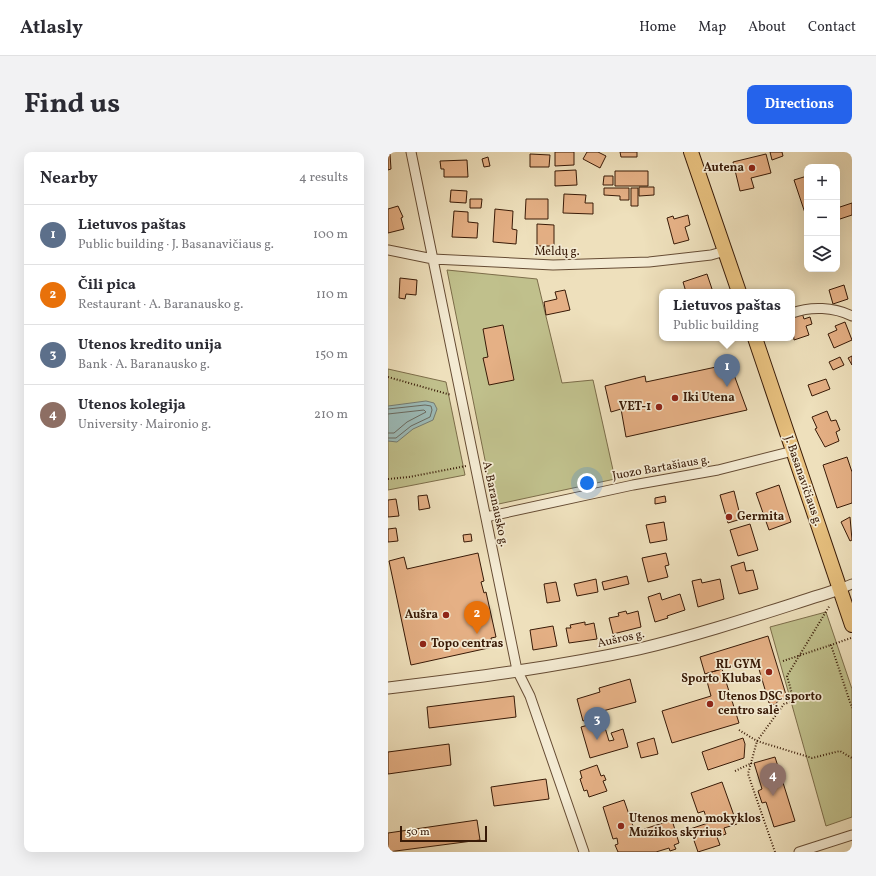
<!DOCTYPE html>
<html lang="en">
<head>
<meta charset="utf-8">
<style>
  body { margin:0; font-family:Vollkorn,serif; background:#f2f2f3; color:#2b2b33 }
  .controls { position:absolute; right:12px; top:12px; display:grid; overflow:hidden; border-radius:8px; box-shadow:0 4px 16px #0002 }
  .controls button { width:36px; height:36px; display:grid; place-items:center; padding:0; border:0; border-bottom:1px solid #e1e1e2; background:#fff; color:#2b2b33; font:20px sans-serif }
  .scale { position:absolute; left:12px; bottom:10px; width:87px; box-sizing:border-box; padding-left:4px; border:2px solid #381a07; border-top:0; font-size:11px; line-height:14px; white-space:nowrap; color:#381a07; -webkit-text-stroke:3px #f4ebd3; paint-order:stroke }
  .you { position:absolute; left:199px; top:331px; width:14px; height:14px; margin:-10px; border:3px solid #fff; border-radius:50%; background:#1a73e8; box-shadow:0 0 0 6px #1a73e833 }
  .badge { display:grid; place-items:center; width:26px; height:26px; border-radius:50%; background:#2563eb; color:#fff; font-size:13px; font-weight:700 }
  .pin { position:absolute; translate:-50% -33px; filter:drop-shadow(0 1px 2px #0008) }
  .pin::after { content:''; position:absolute; top:21px; width:14px; height:12px; background:inherit; clip-path:polygon(0 0,100% 0,50% 100%) }
  .popup { position:absolute; left:271px; top:137px; width:136px; height:52px; box-sizing:border-box; display:grid; place-content:center; border-radius:8px; background:#fff; filter:drop-shadow(0 1px 3px #0005); font-size:13px; white-space:nowrap; color:#7c7c81 }
  .popup b { font-size:15px; color:#2b2b33 }
  .popup::after { content:''; position:absolute; left:50%; top:100%; margin-left:-8px; border:8px solid transparent; border-top-color:#fff }
  .list { margin:0; padding:0; list-style:none }
  h2 { display:flex; justify-content:space-between; align-items:center; height:52px; margin:0; padding:0 16px; font-size:17px }
  h2 small { font-size:13px; font-weight:400; color:#7c7c81 }
  .list li { display:grid; grid-template-columns:26px 1fr auto; gap:12px; align-items:center; box-sizing:border-box; height:60px; padding:0 16px; border-top:1px solid #e1e1e2 }
  .list b { display:block; font-size:15px; white-space:nowrap }
  .list p { margin:0; font-size:13px; white-space:nowrap; color:#7c7c81 }
  .list em { font-size:13px; font-style:normal; color:#7c7c81 }
  .icon { flex:none; width:22px; height:22px; fill:none; stroke:currentColor; stroke-width:2; stroke-linecap:round; stroke-linejoin:round }
  .map { position:relative; flex:none; width:464px; height:700px; overflow:hidden; border-radius:8px }
  header { display:flex; align-items:center; gap:24px; box-sizing:border-box; height:56px; padding:0 20px; background:#fff; border-bottom:1px solid #e1e1e2 }
  header strong { font-size:19px }
  nav { display:flex; gap:22px; margin-inline-start:auto; font-size:14px }
  .intro { display:flex; align-items:center; justify-content:space-between; box-sizing:border-box; height:96px; padding:0 24px }
  h1 { margin:0; font-size:28px }
  .button { padding:10px 18px; border-radius:8px; background:#2563eb; color:#fff; font-size:14px; font-weight:700 }
  main { display:flex; gap:24px; padding:0 24px }
  aside { flex:1; background:#fff; border-radius:8px; box-shadow:0 4px 16px #0002 }
  .map>svg:first-child { display:block }
  .green { fill:#c0c08c; stroke:#7c6d4a }
  .water { fill:#9cbbb8; stroke:#747b71 }
  .lines { fill:none; stroke-linecap:round; stroke-linejoin:round }
  .shore { stroke:#6a6a60; stroke-width:1 }
  .building { fill:#e5b085; stroke:#381a07 }
  .minor-casing { stroke:#664c34; stroke-width:11 }
  .tertiary-casing { stroke:#664c34; stroke-width:13 }
  .primary-casing { stroke:#381a07; stroke-width:16 }
  .path { stroke:#381a07; stroke-width:2; stroke-dasharray:1 2; stroke-linecap:butt }
  .minor { stroke:#f4ebd3; stroke-width:9 }
  .tertiary { stroke:#f4ebd3; stroke-width:11 }
  .primary { stroke:#e7c07e; stroke-width:14 }
  .poi-dot { fill:#8f2418; stroke:#f4ebd3; stroke-width:1.5 }
  .labels { text-anchor:middle; dominant-baseline:central; stroke-width:3.5; stroke-linejoin:round; paint-order:stroke }
  .poi-label { font-size:12px; font-weight:bold; fill:#381a07; stroke:#f4ebd3; text-anchor:start }
  .street-label { font-size:12px; fill:#381a07; stroke:#f4ebd3 }
</style>
</head>
<body>
<header>
<strong>Atlasly</strong>
<nav><a>Home</a><a>Map</a><a>About</a><a>Contact</a></nav>
</header>
<div class="intro"><h1>Find us</h1><a class="button">Directions</a></div>
<main>
<aside>
<h2>Nearby<small>4 results</small></h2>
<ul class="list">
<li><span class="badge" style="background:#5c6f8a">1</span><div><b>Lietuvos paštas</b><p>Public building · J. Basanavičiaus g.</p></div><em>100 m</em></li>
<li><span class="badge" style="background:#e8710a">2</span><div><b>Čili pica</b><p>Restaurant · A. Baranausko g.</p></div><em>110 m</em></li>
<li><span class="badge" style="background:#5c6f8a">3</span><div><b>Utenos kredito unija</b><p>Bank · A. Baranausko g.</p></div><em>150 m</em></li>
<li><span class="badge" style="background:#8d6e63">4</span><div><b>Utenos kolegija</b><p>University · Maironio g.</p></div><em>210 m</em></li>
</ul>
</aside>
<div class="map">
<svg width="464" height="700" viewBox="0 0 464 700">
  <rect width="100%" height="100%" fill="#eee0bc"/>
  <filter id="stains"><feTurbulence type="fractalNoise" baseFrequency=".005" numOctaves="4"/><feColorMatrix values="0 0 0 0 .2 0 0 0 0 .09 0 0 0 0 .02 0 0 0 .5 -.17"/></filter>
  <radialGradient id="worn" r=".72"><stop offset=".6" stop-color="#630" stop-opacity="0"/><stop offset="1" stop-color="#630" stop-opacity=".3"/></radialGradient>
  <!-- green -->
  <path class="green" d="M59 118 149 127 174 231 205 228 227 327 106 353Z
    M0 217 58 230 77 323 0 338Z
    M438 460 464 537V665L438 674 382 475Z"/>
  <!-- water -->
  <path class="water" d="M38 249 46 251 49 257 45 268 25 277 9 290 0 289V254Z"/>
  <g class="lines">
    <!-- shore -->
    <path class="shore" d="M0 257 37 253 43 254 44 258 42 265 23 274 8 286H0
      M0 262 36 258 38 260 19 270 6 281H0"/>
  </g>
  <!-- building -->
  <path class="building" d="M167 0H186V13L167 14Z
    M199 0H210L218 4 212 16 195 7Z
    M232 0H249V5H233Z
    M382 0H394L395 4 384 8Z
    M2 2 3 17 0 18V3Z
    M142 2 162 3 161 15H142Z
    M378 2 383 21 363 26 366 36 352 39 345 10Z
    M100 5 102 14 96 15 94 7Z
    M79 8 80 25H56V17H53L52 9Z
    M188 18 189 33 167 34V19Z
    M227 19H260V34H227Z
    M216 24H225V33H215Z
    M419 24V67L406 28Z
    M251 35H266V43L251 44Z
    M216 36H241V48H232V44L216 43Z
    M243 36H250V54H243Z
    M63 38 79 39 78 51 62 50Z
    M176 42 198 43 197 51H205V62L175 61Z
    M82 47H94L93 56H82Z
    M138 47H160V67H137Z
    M464 51V63L449 68V56Z
    M10 54 15 65 13 66 16 77 0 81V57Z
    M107 57 125 59 124 77 129 78 128 92 105 90Z
    M66 59 80 60V70L90 71 89 86 64 85Z
    M300 63 302 73 297 75 301 88 286 92 279 66 285 64 286 67Z
    M149 72 166 73V94H149Z
    M319 122 325 140H306V138L298 140 295 130Z
    M12 126 29 128 28 143 18 142 17 147 11 146Z
    M456 133 460 147 445 152 441 138Z
    M177 138 182 158 158 163 156 150 169 147 167 140Z
    M414 161 416 167 422 165 424 172 418 174 421 183 406 188 404 164Z
    M457 170 464 188 446 196 440 182 449 178 447 174Z
    M115 173 126 228 101 233 95 206 100 205 95 177Z
    M464 204V213L460 206Z
    M452 205 456 213 445 218 441 210Z
    M342 212 359 258 238 285 233 257 223 260 217 234 257 224 258 230Z
    M438 227 442 237 424 244 420 233Z
    M439 259 443 269 448 268 452 278 448 280 451 289 437 295 427 277 429 276 424 265Z
    M459 305 464 320V351L449 356 435 313Z
    M391 333 403 370 381 378 368 341Z
    M346 339 353 367 340 371 332 343Z
    M39 343 42 356 31 358 30 344Z
    M277 344 278 350 267 352V346Z
    M8 347 11 364 0 365V348Z
    M462 365 464 388 462 389 453 370Z
    M276 370 279 388 262 391 258 373Z
    M362 372 370 398 350 404 342 378Z
    M8 376 10 389 0 390V377Z
    M83 382 84 389 76 390 75 383Z
    M90 401 96 429 93 430 96 441 98 440 108 485 103 486 105 495 23 513 1 409 16 405 19 417Z
    M278 401 281 413 277 414 280 425 260 430 254 406Z
    M356 410 358 419 365 418 370 437 351 442 343 414Z
    M239 424 241 432 216 438 214 430Z
    M208 427 210 440 189 444 186 432Z
    M313 427 314 431 332 427 336 447 310 455 304 429Z
    M168 430 172 449 159 451 156 432Z
    M272 441 274 448 292 442 297 458 279 464 280 466 267 470 260 445Z
    M238 459 239 462 250 459 253 475 225 482 221 466 231 464 230 461Z
    M197 470V473L206 471 209 487 181 491 178 476H183L182 473Z
    M165 474 169 494 145 498 142 478Z
    M380 484 399 546 390 549 387 553 381 551 368 507 317 522 312 505Z
    M334 517 351 571 284 591 274 559 323 544 317 522Z
    M242 527 248 550 211 560 212 564 195 569 189 547 212 540 211 536Z
    M126 544 128 565 41 576 39 555Z
    M215 569 221 589 226 588 223 581 235 577 240 595 202 606 193 575Z
    M266 586 270 602 253 606 249 591Z
    M355 586 357 592 356 606 320 618 314 600Z
    M61 592 63 613 0 622V600Z
    M387 605 407 669 386 675 378 650 374 651 370 639 374 637 366 611Z
    M209 613 213 624 216 623 218 628 215 629 219 639 201 645 199 638 196 639 192 627 194 626 192 619Z
    M158 627 161 647 106 654 103 635Z
    M334 630 349 672 336 676 338 682 329 685 332 693 310 700 302 677 320 671 316 659 310 661 303 641Z
    M236 648 247 680 284 668 291 691 286 693 288 697 282 699 281 696 268 700H230L227 693 230 692 229 686 225 687 215 655Z
    M89 668 92 688 0 700V681Z"/>
  <g class="lines">
    <!-- minor casing -->
    <g class="minor-casing">
      <path id="minor" d="M23 0 129 518 142 544 196 700
        M0 98 45 107 165 113 261 110 323 103 337 99
        M404 161C423 154 446 155 464 164
        M98 365 245 333 330 318 405 299
        M452 437 464 432
        M411 700 464 683"/>
    </g>
    <!-- tertiary casing -->
    <g class="tertiary-casing">
      <path id="tertiary" d="M0 536C84 526 169 515 251 497 319 481 385 458 452 437"/>
    </g>
    <!-- primary casing -->
    <g class="primary-casing">
      <path id="primary" d="M303 0 351 140
        M367 186 464 473"/>
    </g>
    <!-- path -->
    <path class="path" d="M0 225 63 243
      M0 327 21 325 78 314
      M463 486 443 493 464 556
      M395 509 443 493
      M351 578 369 589 424 606 452 599 464 606
      M347 619 364 611
      M387 700 360 622 369 589 396 552 406 549 399 524 442 453"/>
    <!-- minor -->
    <use href="#minor" class="minor"/>
    <!-- tertiary -->
    <use href="#tertiary" class="tertiary"/>
    <!-- primary -->
    <use href="#primary" class="primary"/>
  </g>
  <!-- markers -->
  <g class="poi-dot">
    <circle cx="364" cy="16" r="4"/>
    <circle cx="287" cy="246" r="4"/>
    <circle cx="271" cy="255" r="4"/>
    <circle cx="341" cy="365" r="4"/>
    <circle cx="58" cy="463" r="4"/>
    <circle cx="35" cy="492" r="4"/>
    <circle cx="381" cy="520" r="4"/>
    <circle cx="322" cy="552" r="4"/>
    <circle cx="233" cy="674" r="4"/>
  </g>
  <g class="labels">
    <!-- poi labels -->
    <g class="poi-label">
      <text x="356" y="16" text-anchor="end">Autena</text>
      <text x="295" y="246">Iki Utena</text>
      <text x="263" y="255" text-anchor="end">VET-1</text>
      <text x="349" y="365">Germita</text>
      <text x="50" y="463" text-anchor="end">Aušra</text>
      <text x="43" y="492">Topo centras</text>
      <text x="373" y="513" text-anchor="end">RL GYM<tspan x="373" dy="14">Sporto Klubas</tspan></text>
      <text x="330" y="545">Utenos DSC sporto<tspan x="330" dy="14">centro salė</tspan></text>
      <text x="241" y="667">Utenos meno mokyklos<tspan x="241" dy="14">Muzikos skyrius</tspan></text>
    </g>
    <!-- street labels -->
    <g class="street-label">
      <text x="169" y="100">Meldų g.</text>
      <text transform="translate(273 316) rotate(-10)">Juozo Bartašiaus g.</text>
      <text transform="translate(415 329) rotate(71)">J. Basanavičiaus g.</text>
      <text transform="translate(107 352) rotate(78)">A. Baranausko g.</text>
      <text transform="translate(233 487) rotate(-12)">Aušros g.</text>
    </g>
  </g>
  <rect width="100%" height="100%" filter="url(#stains)"/>
  <rect width="100%" height="100%" fill="url(#worn)"/>
</svg>
<div class="controls">
<button>+</button>
<button>−</button>
<button><svg class="icon" aria-label="layers" viewBox="0 0 24 24"><path d="M12 4l9 5-9 5-9-5zM3 14l9 5 9-5"/></svg></button>
</div>
<div class="scale">50 m</div>
<div class="you"></div>
<div class="pin badge" style="left:339px;top:235px;background:#5c6f8a">1</div>
<div class="popup"><b>Lietuvos paštas</b>Public building</div>
<div class="pin badge" style="left:89px;top:482px;background:#e8710a">2</div>
<div class="pin badge" style="left:209px;top:588px;background:#5c6f8a">3</div>
<div class="pin badge" style="left:385px;top:644px;background:#8d6e63">4</div>
</div>
</main>
</body>
</html>
